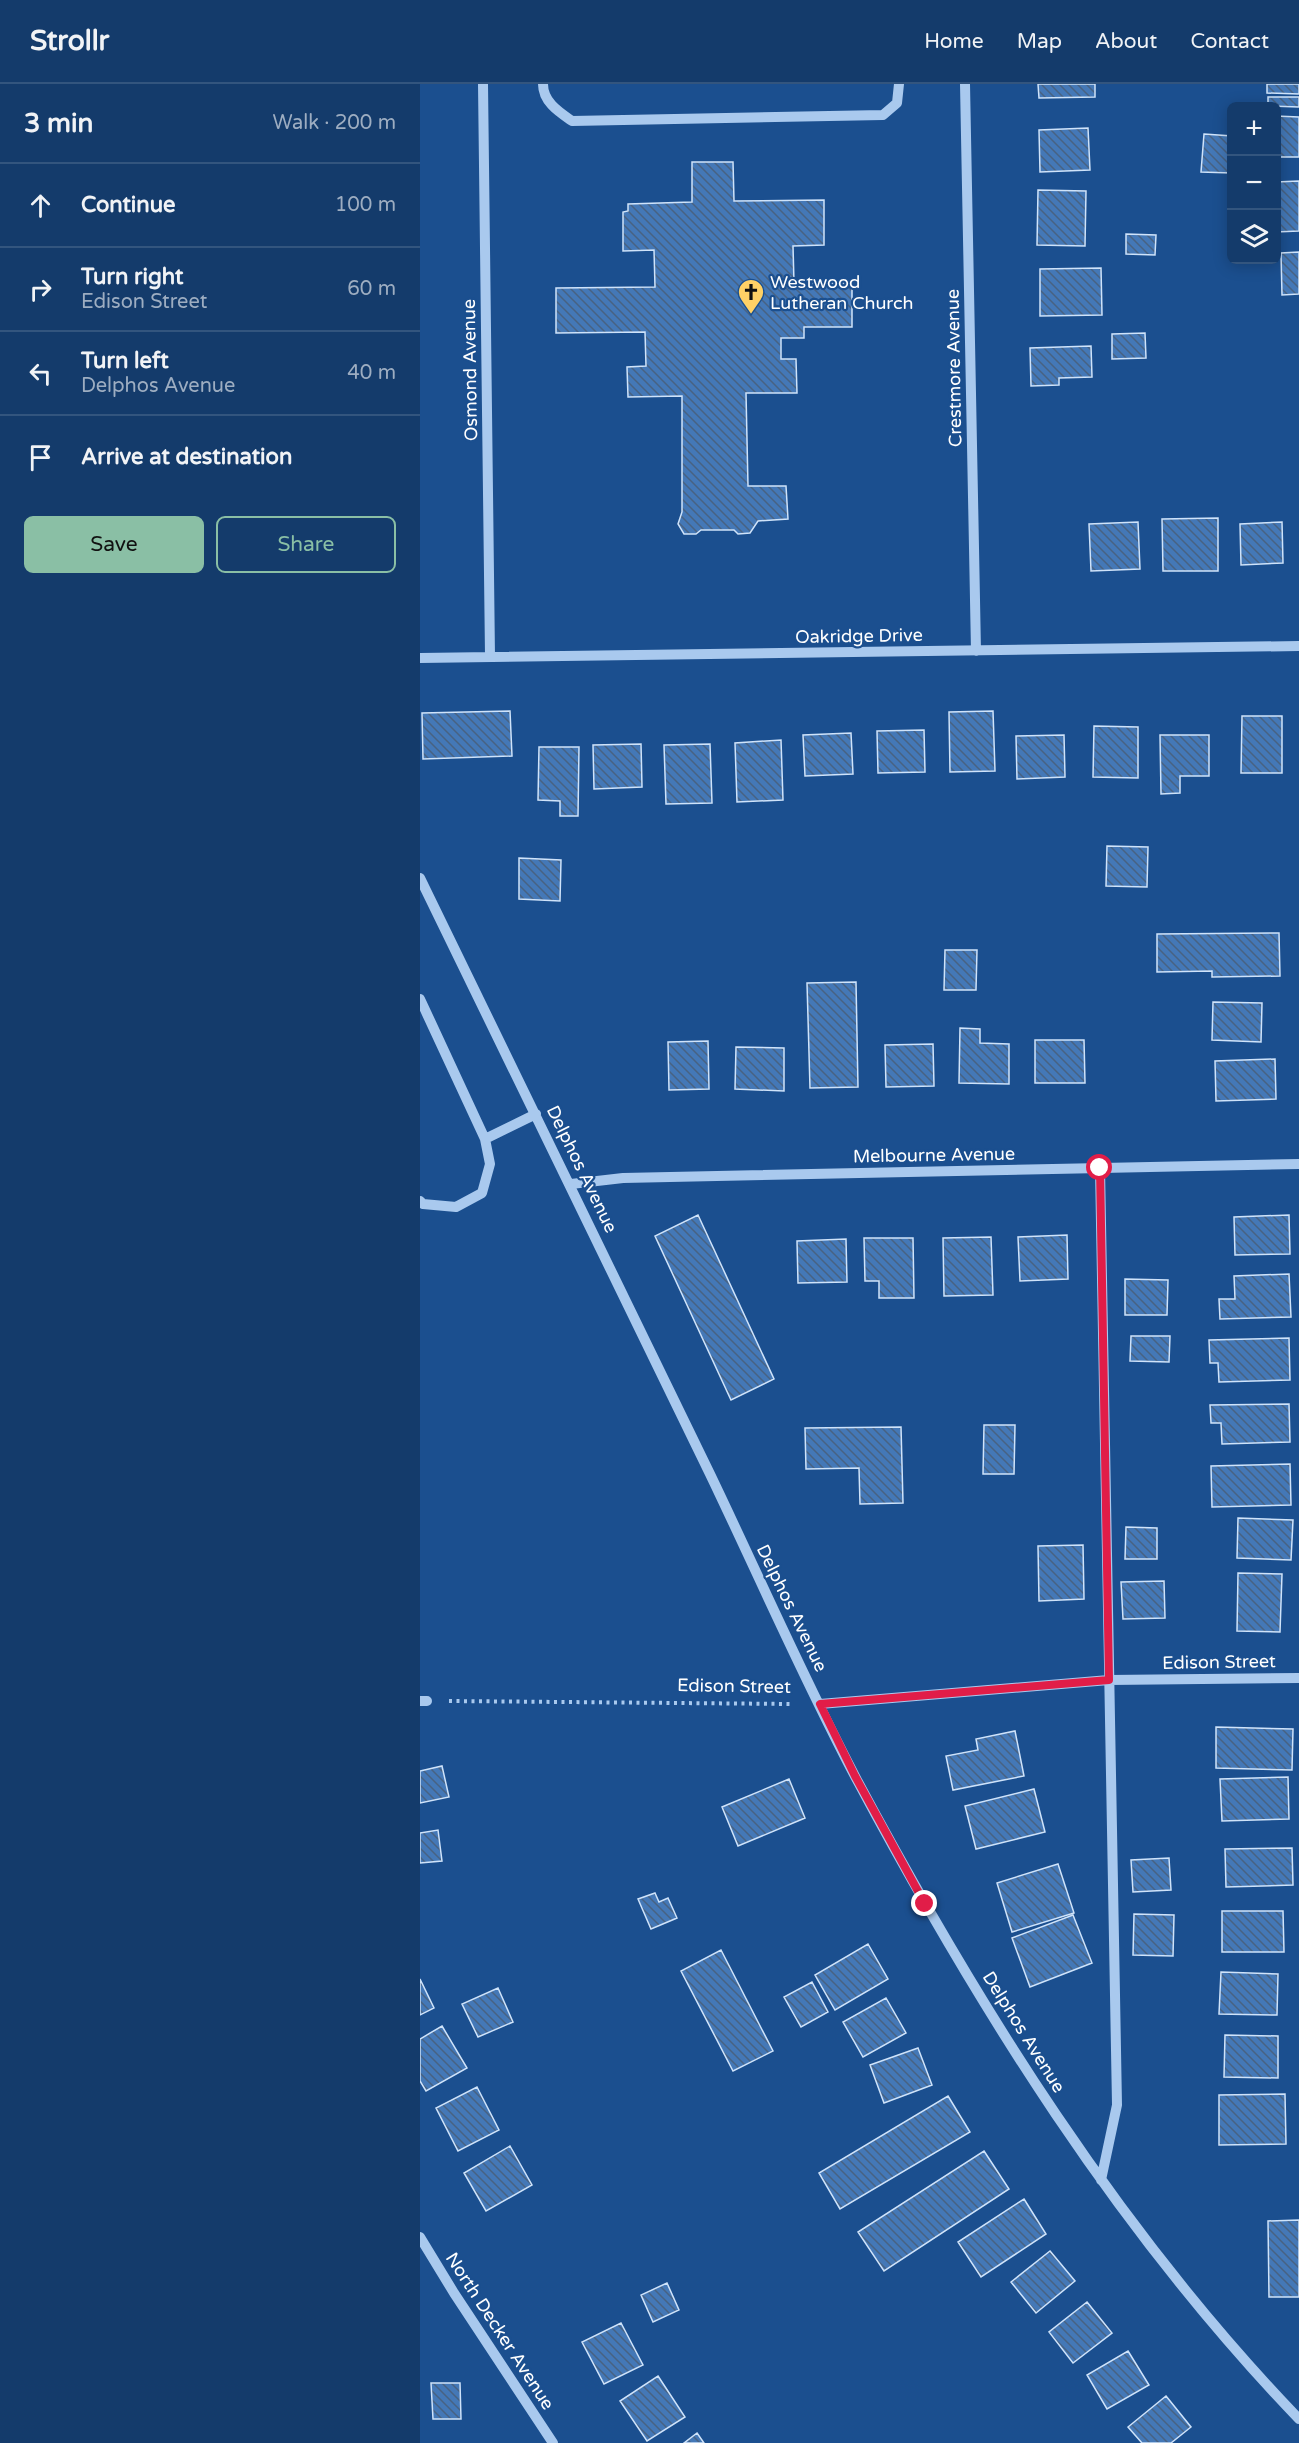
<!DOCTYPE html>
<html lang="en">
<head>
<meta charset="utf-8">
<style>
  body { margin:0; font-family:"Varela Round",sans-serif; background:#1d4271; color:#f1f3f6 }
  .controls { position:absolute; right:18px; top:18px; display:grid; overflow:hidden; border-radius:9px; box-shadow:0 3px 15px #0003 }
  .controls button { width:54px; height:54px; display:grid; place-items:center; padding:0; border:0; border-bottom:2px solid #33557e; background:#143b6b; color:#f1f3f6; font:30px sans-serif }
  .stop { position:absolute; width:18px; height:18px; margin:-14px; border:4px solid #e11d48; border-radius:50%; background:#fff }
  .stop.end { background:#e11d48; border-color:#fff; box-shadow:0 2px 6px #0008 }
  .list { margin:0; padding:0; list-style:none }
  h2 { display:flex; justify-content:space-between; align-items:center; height:78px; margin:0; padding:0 24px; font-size:26px }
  h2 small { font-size:20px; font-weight:400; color:#9dadc1 }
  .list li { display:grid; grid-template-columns:39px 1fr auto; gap:18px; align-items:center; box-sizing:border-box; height:84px; padding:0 24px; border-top:2px solid #33557e }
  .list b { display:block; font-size:22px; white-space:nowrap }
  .list p { margin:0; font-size:20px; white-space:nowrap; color:#9dadc1 }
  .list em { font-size:20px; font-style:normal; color:#9dadc1 }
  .actions { display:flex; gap:12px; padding:18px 24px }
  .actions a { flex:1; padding:14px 0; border:2px solid #8abfa5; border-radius:9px; text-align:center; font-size:21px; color:#8abfa5 }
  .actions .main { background:#8abfa5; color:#111 }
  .icon { flex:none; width:33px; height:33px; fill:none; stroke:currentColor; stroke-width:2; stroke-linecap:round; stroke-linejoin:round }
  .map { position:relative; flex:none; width:879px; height:2359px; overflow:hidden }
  header { display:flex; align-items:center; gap:36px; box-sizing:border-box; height:84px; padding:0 30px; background:#143b6b; border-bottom:2px solid #33557e }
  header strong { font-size:28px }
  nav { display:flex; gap:33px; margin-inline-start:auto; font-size:21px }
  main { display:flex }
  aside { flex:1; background:#143b6b }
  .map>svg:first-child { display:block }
  .building { fill:url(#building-back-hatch); stroke:#cfe3fa; stroke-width:1.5 }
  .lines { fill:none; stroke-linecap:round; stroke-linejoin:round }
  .path { stroke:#a9c9ee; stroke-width:4; stroke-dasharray:3 4.5; stroke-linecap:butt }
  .minor { stroke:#a9c9ee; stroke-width:10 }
  .route { stroke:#e11d48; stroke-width:8 }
  .labels { text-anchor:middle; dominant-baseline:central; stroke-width:4.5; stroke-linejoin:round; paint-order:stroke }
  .poi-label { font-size:18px; fill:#fff; stroke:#1b4f8f; text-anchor:start }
  .street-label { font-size:18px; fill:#fff; stroke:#1b4f8f }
</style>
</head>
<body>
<header>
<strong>Strollr</strong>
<nav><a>Home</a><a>Map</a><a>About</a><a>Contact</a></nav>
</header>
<main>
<aside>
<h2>3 min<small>Walk · 200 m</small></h2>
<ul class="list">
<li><svg class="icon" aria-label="ahead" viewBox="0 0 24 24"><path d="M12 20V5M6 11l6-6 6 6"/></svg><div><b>Continue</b></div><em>100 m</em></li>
<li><svg class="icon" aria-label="right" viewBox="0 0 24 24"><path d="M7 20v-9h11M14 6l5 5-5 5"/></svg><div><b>Turn right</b><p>Edison Street</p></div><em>60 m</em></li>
<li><svg class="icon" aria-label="left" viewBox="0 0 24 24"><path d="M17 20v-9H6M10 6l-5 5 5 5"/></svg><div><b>Turn left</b><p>Delphos Avenue</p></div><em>40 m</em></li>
<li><svg class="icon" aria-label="arrive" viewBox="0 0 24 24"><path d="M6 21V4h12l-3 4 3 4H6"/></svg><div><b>Arrive at destination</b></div></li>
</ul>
<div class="actions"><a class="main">Save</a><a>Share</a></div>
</aside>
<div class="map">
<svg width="879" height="2359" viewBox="0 0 879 2359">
  <defs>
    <pattern id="building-back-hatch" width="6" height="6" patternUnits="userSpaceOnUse" patternTransform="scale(1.5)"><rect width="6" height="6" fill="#4478b7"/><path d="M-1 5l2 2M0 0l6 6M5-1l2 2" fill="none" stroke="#486282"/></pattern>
  </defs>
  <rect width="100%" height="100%" fill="#1b4f8f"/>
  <!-- building -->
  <path class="building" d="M618 0H675V13L619 14Z
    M847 0H879V10L847 9Z
    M848 13H879V23L848 22Z
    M856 32 879 33V73H856Z
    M668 44 670 86 620 88 619 46Z
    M784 50 812 52 811 89 781 88Z
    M272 78H313L314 117 404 116V161L373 162 374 199H432V243H384V254H361V275H376L377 309H326L328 402H366L368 435 338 437 330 449 318 450 314 446H281L276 450H264L258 440 262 428V312L208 313 207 283 226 282 225 248 136 249V204L235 203 234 166 203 167V128L208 127V120L272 118Z
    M879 97V147L856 148V98Z
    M618 106 666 107 665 162 617 161Z
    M706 150 736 151 735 171 706 170Z
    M879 168V210L862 211 861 169Z
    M681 184 682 231 620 232V185Z
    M725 249 726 274 692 275V250Z
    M671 262 672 293 639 294V301L611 302 610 264Z
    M798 434V487H743L742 435Z
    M718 438 720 485 671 487 669 440Z
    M862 438 863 479 821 481 820 440Z
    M90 627 92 672 3 675 2 629Z
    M573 627 575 687 530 688 529 628Z
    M822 632H862V689H821Z
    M674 642 718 643V694L673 693Z
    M504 646 505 688 458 689 457 647Z
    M431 649 433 690 385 692 383 651Z
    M644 651 645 693 597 695 596 652Z
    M740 651H789V692H760V709L741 710Z
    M361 656 363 716 317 718 315 659Z
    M221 660 222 703 174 705 173 661Z
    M290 660 292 719 246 720 244 661Z
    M119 663H159L158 732H140V717L118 716Z
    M687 762 728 763 727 803 686 802Z
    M99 774 141 776 140 817 99 815Z
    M859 849 860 892 792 893V887L737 888V850Z
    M525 866H557L556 906H524Z
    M436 898 438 1003 390 1004 387 899Z
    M793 918 842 919 841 958 792 956Z
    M540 944 560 945V959L589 960V1000L539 999Z
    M615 956H664L665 999H615Z
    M288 957 289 1005 249 1006 248 958Z
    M513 960 514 1002 466 1003 465 961Z
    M316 963 364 964V1007L315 1005Z
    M855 975 856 1015 796 1017 795 977Z
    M278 1131 354 1295 311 1316 235 1152Z
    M869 1131 870 1170 815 1171 814 1133Z
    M647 1151 648 1195 600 1197 598 1153Z
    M571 1153 573 1211 524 1212 523 1154Z
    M444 1154H493L494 1214H459V1197H445Z
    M426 1155 427 1198 378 1199 377 1157Z
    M869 1190 871 1233 800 1235 799 1215H815L814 1192Z
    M705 1195 748 1196 747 1231H705Z
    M711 1252H750L749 1278 710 1277Z
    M869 1254 870 1296 799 1298 798 1279H790L789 1256Z
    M869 1320 870 1358 802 1360 801 1339H791L790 1321Z
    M564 1341H595L594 1390H563Z
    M481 1343 483 1419 440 1420 439 1384 386 1385 385 1344Z
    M870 1380 871 1421 792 1423 791 1382Z
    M818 1434 873 1436 871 1476 817 1474Z
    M706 1443 737 1444V1475H705Z
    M663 1461 664 1515 619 1517 618 1462Z
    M818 1489 862 1490 860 1548 817 1547Z
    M744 1497 745 1534 703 1535 701 1498Z
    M796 1643 873 1645 872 1686 796 1684Z
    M595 1647 604 1692 533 1706 526 1672 558 1666 556 1655Z
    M22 1682 29 1713 0 1719V1687Z
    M868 1693 869 1735 802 1737 800 1695Z
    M369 1695 385 1734 318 1762 302 1723Z
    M614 1705 625 1748 556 1765 545 1722Z
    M18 1746 22 1777 0 1779V1749Z
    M872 1764 873 1801 806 1803 805 1765Z
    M749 1774 751 1806 713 1808 711 1776Z
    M638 1780 654 1829 592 1848 577 1799Z
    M235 1809 239 1818 248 1814 257 1834 231 1845 218 1815Z
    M802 1827H863L864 1868H802Z
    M714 1830 754 1831 753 1872 713 1871Z
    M653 1831 672 1879 610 1903 592 1854Z
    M448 1860 468 1895 415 1926 395 1891Z
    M301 1866 353 1967 313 1987 261 1887Z
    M801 1888 858 1890 857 1931 799 1930Z
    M0 1895 14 1924 0 1931Z
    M392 1898 408 1928 381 1943 364 1913Z
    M78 1904 93 1938 58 1953 42 1920Z
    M466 1914 486 1949 443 1973 423 1938Z
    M22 1942 47 1984 6 2007 0 1997V1955Z
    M805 1951 858 1952V1994L804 1993Z
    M498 1964 512 2001 464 2019 450 1981Z
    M57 2003 79 2046 38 2067 16 2024Z
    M865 2010 866 2060 799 2061V2011Z
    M528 2012 550 2048 420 2125 399 2089Z
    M90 2062 112 2101 66 2127 44 2089Z
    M564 2067 589 2105 464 2187 438 2148Z
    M604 2115 626 2150 561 2193 538 2158Z
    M879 2136V2213H849L848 2137Z
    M630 2167 655 2197 616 2229 591 2198Z
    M247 2199 259 2226 233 2238 221 2211Z
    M667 2218 692 2249 653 2279 629 2248Z
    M201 2239 223 2281 184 2300 162 2258Z
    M708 2267 729 2301 687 2325 667 2291Z
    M238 2292 265 2333 227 2357 200 2317Z
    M11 2299H40L41 2335H13Z
    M746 2312 771 2343 751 2359H722L708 2343Z
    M277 2349 284 2359H264Z"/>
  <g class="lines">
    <!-- path -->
    <path class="path" d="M29 1617 372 1620"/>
    <!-- minor -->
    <path class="minor" d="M63 0 70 572
      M123 0C123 18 139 28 152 37L463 31 477 19 479 0
      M545 0 556 567
      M0 574 879 562
      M0 794C98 992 194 1191 290 1390 339 1492 384 1596 437 1696 559 1924 699 2148 879 2335
      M0 915 65 1055 70 1080 62 1109 36 1123 3 1120 0 1117
      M65 1055 116 1030
      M680 1084 697 2021 681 2096
      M151 1100 203 1094 879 1080
      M0 1617H7
      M400 1620 689 1596 879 1594
      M0 2153 34 2209 133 2359"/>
  </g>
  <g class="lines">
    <!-- route -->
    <path class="route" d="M505 1820 435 1692 400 1620 689 1596 680 1084"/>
  </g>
  <!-- icons -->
  <defs>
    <g id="church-pin" transform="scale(1.35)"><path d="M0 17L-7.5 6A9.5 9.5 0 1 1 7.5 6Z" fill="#ffd166" stroke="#1b4f8f"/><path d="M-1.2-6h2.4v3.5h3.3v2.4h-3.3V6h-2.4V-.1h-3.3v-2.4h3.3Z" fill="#111"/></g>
  </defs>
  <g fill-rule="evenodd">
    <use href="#church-pin" x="331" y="208"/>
  </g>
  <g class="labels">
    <!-- poi labels -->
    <g class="poi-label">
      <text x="350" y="198">Westwood<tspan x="350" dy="21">Lutheran Church</tspan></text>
    </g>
    <!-- street labels -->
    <g class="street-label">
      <text transform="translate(534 284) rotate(-91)">Crestmore Avenue</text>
      <text transform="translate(50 286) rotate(-91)">Osmond Avenue</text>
      <text transform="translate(439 552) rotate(-1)">Oakridge Drive</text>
      <text transform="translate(514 1071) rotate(-1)">Melbourne Avenue</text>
      <text transform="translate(162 1085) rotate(64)">Delphos Avenue</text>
      <text transform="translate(372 1524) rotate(64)">Delphos Avenue</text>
      <text transform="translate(799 1578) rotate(-1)">Edison Street</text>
      <text transform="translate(314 1602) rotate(1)">Edison Street</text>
      <text transform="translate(604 1948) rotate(58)">Delphos Avenue</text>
      <text transform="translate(80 2247) rotate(57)">North Decker Avenue</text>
    </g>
  </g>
</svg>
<div class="controls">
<button>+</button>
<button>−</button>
<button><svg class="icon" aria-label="layers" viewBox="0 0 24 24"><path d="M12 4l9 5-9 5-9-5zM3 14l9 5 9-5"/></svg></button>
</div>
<div class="stop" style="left:680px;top:1084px"></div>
<div class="stop end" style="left:505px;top:1820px"></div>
</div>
</main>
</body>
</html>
